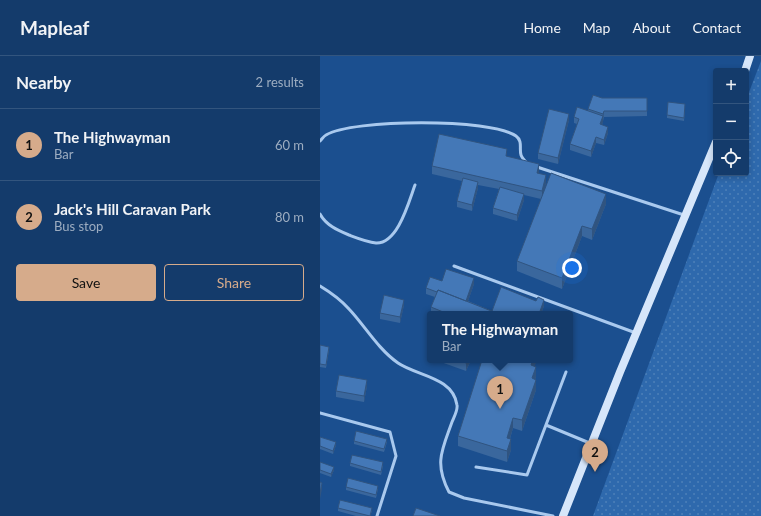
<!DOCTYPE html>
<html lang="en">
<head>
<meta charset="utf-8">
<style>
  body { margin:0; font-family:Lato,sans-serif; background:#214673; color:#f1f3f6 }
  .controls { position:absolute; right:12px; top:12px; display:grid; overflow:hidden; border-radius:4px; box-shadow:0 2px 6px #0003 }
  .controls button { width:36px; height:36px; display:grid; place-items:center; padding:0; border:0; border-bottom:1px solid #33557e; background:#143b6b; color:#f1f3f6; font:20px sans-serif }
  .you { position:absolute; left:252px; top:212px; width:14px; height:14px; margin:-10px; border:3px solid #fff; border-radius:50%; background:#1a73e8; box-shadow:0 0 0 6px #1a73e833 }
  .badge { display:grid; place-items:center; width:26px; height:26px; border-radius:50%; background:#d6ab8b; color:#111; font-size:13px; font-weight:700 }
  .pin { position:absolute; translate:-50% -33px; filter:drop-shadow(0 1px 2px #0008) }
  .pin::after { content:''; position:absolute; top:21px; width:14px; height:12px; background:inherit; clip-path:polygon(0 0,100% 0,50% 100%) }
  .popup { position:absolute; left:107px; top:255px; width:146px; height:52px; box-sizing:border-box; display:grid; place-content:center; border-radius:4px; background:#143b6b; filter:drop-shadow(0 1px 3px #0005); font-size:13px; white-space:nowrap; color:#9dadc1 }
  .popup b { font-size:15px; color:#f1f3f6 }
  .popup::after { content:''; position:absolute; left:50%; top:100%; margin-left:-8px; border:8px solid transparent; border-top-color:#143b6b }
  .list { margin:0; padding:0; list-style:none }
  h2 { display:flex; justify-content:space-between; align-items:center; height:52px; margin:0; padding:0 16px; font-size:17px }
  h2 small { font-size:13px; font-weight:400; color:#9dadc1 }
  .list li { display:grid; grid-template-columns:26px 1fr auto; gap:12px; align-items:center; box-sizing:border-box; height:72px; padding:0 16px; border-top:1px solid #33557e }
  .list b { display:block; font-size:15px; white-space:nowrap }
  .list p { margin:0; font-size:13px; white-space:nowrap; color:#9dadc1 }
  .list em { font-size:13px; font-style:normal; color:#9dadc1 }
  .actions { display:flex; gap:8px; padding:12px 16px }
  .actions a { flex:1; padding:9px 0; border:1px solid #d6ab8b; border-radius:4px; text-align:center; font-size:14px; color:#d6ab8b }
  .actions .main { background:#d6ab8b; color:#111 }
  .icon { flex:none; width:22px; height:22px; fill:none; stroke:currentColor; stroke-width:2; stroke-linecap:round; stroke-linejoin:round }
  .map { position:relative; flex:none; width:441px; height:460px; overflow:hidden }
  header { display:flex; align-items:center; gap:24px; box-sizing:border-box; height:56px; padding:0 20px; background:#143b6b; border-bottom:1px solid #33557e }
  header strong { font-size:19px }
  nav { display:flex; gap:22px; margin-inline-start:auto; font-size:14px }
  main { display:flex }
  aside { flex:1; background:#143b6b }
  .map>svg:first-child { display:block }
  .grass { fill:url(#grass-dots) }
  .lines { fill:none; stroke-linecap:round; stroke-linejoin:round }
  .service { stroke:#a9c9ee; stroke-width:3 }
  .secondary { stroke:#d6e6fa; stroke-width:8 }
  .wall { fill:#3a679d }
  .shaded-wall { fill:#305480 }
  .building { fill:#4478b7; stroke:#305480 }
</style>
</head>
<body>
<header>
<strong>Mapleaf</strong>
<nav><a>Home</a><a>Map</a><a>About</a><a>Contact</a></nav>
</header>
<main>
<aside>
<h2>Nearby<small>2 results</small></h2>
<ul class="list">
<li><span class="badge">1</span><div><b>The Highwayman</b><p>Bar</p></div><em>60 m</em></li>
<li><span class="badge">2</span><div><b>Jack's Hill Caravan Park</b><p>Bus stop</p></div><em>80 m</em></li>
</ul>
<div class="actions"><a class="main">Save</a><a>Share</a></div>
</aside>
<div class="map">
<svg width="441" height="460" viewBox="0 0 441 460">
  <defs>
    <pattern id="grass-dots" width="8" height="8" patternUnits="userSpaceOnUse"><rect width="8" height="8" fill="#2e69ad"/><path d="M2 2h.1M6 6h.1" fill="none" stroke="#4d80b9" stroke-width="1.8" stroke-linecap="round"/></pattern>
  </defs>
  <rect width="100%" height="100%" fill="#1b4f8f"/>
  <!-- grass -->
  <path class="grass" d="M441 5V460H273L399 117H426V44Z"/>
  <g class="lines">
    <!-- service -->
    <path class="service" d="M0 85C2 83 4 80 6 79 32 63 171 62 196 80 203 85 199 93 201 99 202 102 205 105 207 107
      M217 111 364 159
      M0 158C6 169 17 174 29 179 37 182 47 186 56 187 78 188 89 145 95 129
      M134 210 316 277
      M0 230C10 236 21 244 29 253 45 270 58 293 78 307 97 320 133 321 137 349 138 354 134 361 132 366 122 394 114 407 129 436L144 442 233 460
      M0 357 70 376 76 400 57 460
      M226 369 272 388
      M156 411 207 419 246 316"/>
    <!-- secondary -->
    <path class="secondary" d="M425 15 430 0
      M243 460 300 316 396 86"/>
  </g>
  <!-- wall -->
  <path class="wall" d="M282 42H327V60L284 61 282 69 288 77 284 89 276 87 271 101 250 94V88L257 68 254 67V61L268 55V53Z
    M365 51 364 65 347 62V59Z
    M249 64 238 108 218 103V97Z
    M187 101 219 116V117L226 127 224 135 286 148 272 184 262 180 242 233 197 215V205L221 143 204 139V144L197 165 173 158V152L179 133 158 129V132L152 155 137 151V145L142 125 112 118V110Z
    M122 225 154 228 148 245 172 255 224 250 221 258H111V251L115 241 106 238V232Z
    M84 249 80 267 60 263V257Z
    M0 289 9 294 6 312 0 311Z
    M118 304H151L146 315 118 305Z
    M214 310 216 321 215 323 216 334 202 375 193 372 190 383 191 394 187 406 138 390V380Z
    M47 330 44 346 16 341V335Z
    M0 381 16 389 13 398 0 393Z
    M34 385 67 386 64 396 34 388Z
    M0 406 14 414 11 421 0 417Z
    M30 407 63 410 61 419 30 410Z
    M26 431 58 433 56 442 26 434Z
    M18 452 52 455 50 460H36L18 455Z"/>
  <!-- shaded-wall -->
  <path class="shaded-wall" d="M284 55 283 66 280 74V68Z
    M249 58V64L238 108V102Z
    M288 71V77L284 89V84Z
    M276 81V87L271 101V95Z
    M219 108V116L217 125V117Z
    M226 119V127L222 143V135Z
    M158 126V132L152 155V149Z
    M204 138V144L197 165V159Z
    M286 138V148L272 184V173Z
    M262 170V180L242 233V222Z
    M154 222V228L146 251V245Z
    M84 244V249L80 267V261Z
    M224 244V250L221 258H219Z
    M147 304H151L146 315V307Z
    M213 304H217L211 320V309Z
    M216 311V321L212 333V322Z
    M47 324V330L44 346V340Z
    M216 324V334L202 375V364Z
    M193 362V372L187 392V382Z
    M191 383V394L187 406V395Z
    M16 386V389L13 398V395Z
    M14 411V414L11 421V418Z
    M2 427V433L0 443V437Z"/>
  <!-- building -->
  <path class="building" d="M273 39 282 42H327V55H284L283 58 268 53Z
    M348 46 365 48 364 62 347 59Z
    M257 51 283 60 280 68 288 71 284 84 276 81 271 95 250 88 259 63 254 61Z
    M229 53 249 58 238 102 218 97Z
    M119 78 187 93 186 100 219 108 217 117 226 119 222 135 112 110Z
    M231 117 286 138 272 173 262 170 242 222 197 205Z
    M143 122 158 126 152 149 137 145Z
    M180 131 204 138 197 159 173 152Z
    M126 213 154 222 146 245 118 234 117 236 106 232 110 221 122 225Z
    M181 231 216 245 218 241 224 244 219 258H181L172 255Z
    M118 234 174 256 173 258H128L111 251Z
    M64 239 84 244 80 261 60 257Z
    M0 289 9 291 6 309 0 308Z
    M138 304H147L146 307Z
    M162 304H213L211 309 216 311 212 322 216 324 202 364 193 362 187 382 191 383 187 395 138 380Z
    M19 319 47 324 44 340 16 335Z
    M36 375 67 383 64 393 34 385Z
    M0 381 16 386 13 395 0 390Z
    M32 399 63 406 61 416 30 407Z
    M0 406 14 411 11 418 0 414Z
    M28 422 58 430 56 439 26 431Z
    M0 426 2 427 0 437Z
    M20 444 52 452 50 460 18 452Z
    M96 452 120 460H93Z"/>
</svg>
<div class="controls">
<button>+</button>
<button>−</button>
<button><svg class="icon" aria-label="locate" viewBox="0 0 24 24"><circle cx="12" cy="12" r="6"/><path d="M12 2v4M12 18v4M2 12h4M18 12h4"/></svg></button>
</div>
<div class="you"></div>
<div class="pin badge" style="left:180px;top:353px">1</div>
<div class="popup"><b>The Highwayman</b>Bar</div>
<div class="pin badge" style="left:275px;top:416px">2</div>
</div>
</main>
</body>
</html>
